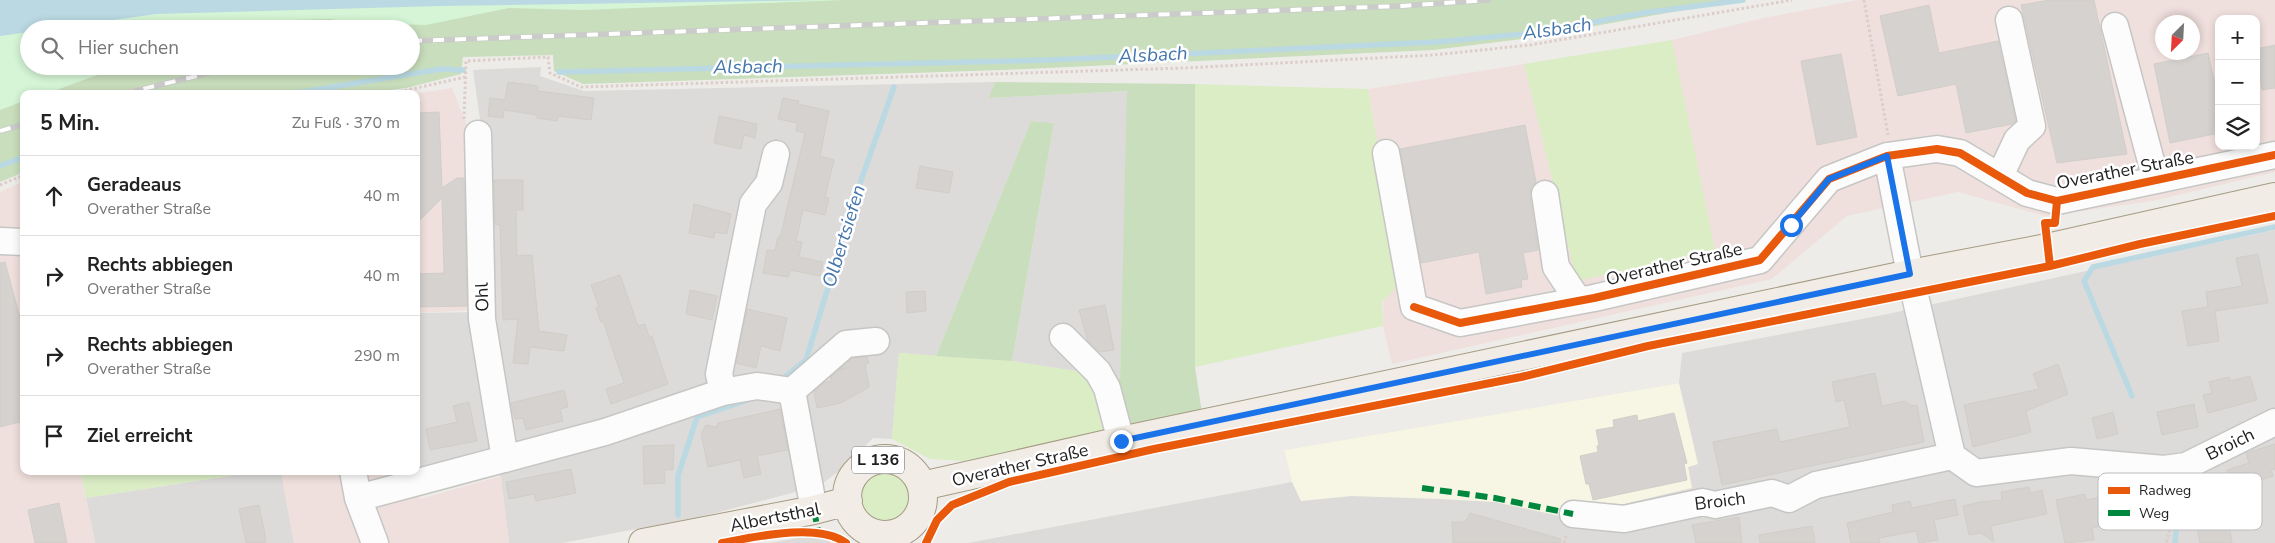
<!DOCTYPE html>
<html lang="de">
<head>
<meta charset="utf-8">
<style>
  body { margin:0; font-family:"Nunito Sans",sans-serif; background:#f2f2f2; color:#222 }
  .controls { position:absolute; right:15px; top:15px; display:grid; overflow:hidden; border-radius:10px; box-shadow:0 2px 8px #0003 }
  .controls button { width:45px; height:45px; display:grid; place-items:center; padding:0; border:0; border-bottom:1px solid #e0e0e0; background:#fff; color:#222; font:25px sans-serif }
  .compass { position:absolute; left:2155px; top:15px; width:45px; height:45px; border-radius:50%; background:#fff; box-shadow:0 2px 8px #0003; rotate:204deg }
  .stop { position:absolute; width:15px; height:15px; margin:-11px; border:4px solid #1a73e8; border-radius:50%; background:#fff }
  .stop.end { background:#1a73e8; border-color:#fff; box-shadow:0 1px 5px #0008 }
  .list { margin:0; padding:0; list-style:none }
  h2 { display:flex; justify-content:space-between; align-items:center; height:65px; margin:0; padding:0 20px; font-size:21px }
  h2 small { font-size:16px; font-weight:400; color:#767676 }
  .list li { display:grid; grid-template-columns:32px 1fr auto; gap:15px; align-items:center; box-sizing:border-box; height:80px; padding:0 20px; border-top:1px solid #e0e0e0 }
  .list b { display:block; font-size:19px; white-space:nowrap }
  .list p { margin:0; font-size:16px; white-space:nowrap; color:#767676 }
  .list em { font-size:16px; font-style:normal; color:#767676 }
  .icon { flex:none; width:28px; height:28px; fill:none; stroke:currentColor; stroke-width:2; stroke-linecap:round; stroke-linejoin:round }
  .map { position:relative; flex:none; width:2275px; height:543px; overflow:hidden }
  .search { position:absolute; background:#fff; box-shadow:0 2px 8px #0003; left:20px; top:20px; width:400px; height:55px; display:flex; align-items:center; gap:12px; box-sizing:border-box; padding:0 18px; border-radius:28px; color:#767676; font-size:19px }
  .panel { position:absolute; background:#fff; box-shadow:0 2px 8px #0003; left:20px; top:90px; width:400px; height:385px; border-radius:10px }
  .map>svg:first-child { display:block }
  .residential { fill:#dddbd9 }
  .commercial { fill:#f0e0dd; fill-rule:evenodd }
  .education { fill:#f7f6e4 }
  .grass { fill:#daedc5 }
  .forest { fill:#c8debc }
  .park { fill:#d5f5d6 }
  .water { fill:#bad9e2 }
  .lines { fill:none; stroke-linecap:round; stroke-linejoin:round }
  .stream { stroke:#bad9e2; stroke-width:5.5 }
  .building { fill:#d5d2cf; stroke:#d1cec9 }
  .minor-casing { stroke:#c6c6c4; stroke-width:29 }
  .major-casing { stroke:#a59b84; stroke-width:30 }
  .path { stroke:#dccdca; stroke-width:3; stroke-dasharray:2.5 2.5; stroke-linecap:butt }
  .minor { stroke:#fcfcfc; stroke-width:26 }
  .major { stroke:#f1ece5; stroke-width:28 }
  .rail-casing { stroke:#cbcbca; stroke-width:5.5 }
  .rail { stroke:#fff; stroke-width:4; stroke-dasharray:11; stroke-linecap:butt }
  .quiet { stroke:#00873e; stroke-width:6; stroke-dasharray:12 6; stroke-linecap:butt }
  .cycleway-casing { stroke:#fff; stroke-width:11 }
  .cycleway { stroke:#e8590c; stroke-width:8 }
  .route { stroke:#1a73e8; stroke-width:6 }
  .labels { text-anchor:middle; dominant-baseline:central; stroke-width:5; stroke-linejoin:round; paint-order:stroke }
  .shield { fill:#fff; stroke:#626262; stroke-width:1 }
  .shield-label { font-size:16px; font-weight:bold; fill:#1f1f1f }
  .street-label { font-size:18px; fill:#1f1f1f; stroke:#fff }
  .water-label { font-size:19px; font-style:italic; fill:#4476ac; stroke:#fff }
  .key { fill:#fff; stroke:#bcbcbc; stroke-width:1 }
  .key-label { font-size:14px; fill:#1f1f1f }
</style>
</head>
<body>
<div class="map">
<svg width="2275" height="543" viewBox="0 0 2275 543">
  <rect width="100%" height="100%" fill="#eeece8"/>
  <!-- residential -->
  <path class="residential" d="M541 67 540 76 584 91 995 82 990 98 1128 91 1120 378 1012 361 1054 123 1031 121 936 356 899 353 892 439 873 438 843 468 819 486 700 517 562 543H509L497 453 420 473 416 432V313L485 312 483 141 473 70Z
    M2275 230V543H968L1292 482 1284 450 1679 383 1682 353 1883 315Z
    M261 471H281L294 543H95L86 498Z
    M815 535 832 543H769Z"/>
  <!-- commercial -->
  <path class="commercial" d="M1858 0H2275V172L2153 201 2045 216 1958 192 1847 216 1772 279 1392 364 1383 326 1384 181 1368 89 1668 41 1763 18ZM2219 19H2256V146H2219ZM2162 22H2192V52H2162Z
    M452 88 472 138 475 310 416 313V94H412Z
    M24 181V471H80L95 543H0V192Z
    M416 432 420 499 501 476 509 543H294L281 471H416Z"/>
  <!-- education -->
  <path class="education" d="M1679 383 1698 464 1688 467 1692 488 1590 512 1569 508 1560 516 1495 502 1440 499 1351 496 1301 501 1292 482 1284 450Z"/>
  <!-- grass -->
  <path class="grass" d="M1672 40 1715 250 1577 281 1524 64Z
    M1195 84 1368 89 1402 282 1382 302 1383 326 1195 367Z
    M899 353 1012 361 1120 378 1107 432 963 461 930 459 892 439Z
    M859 497a26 26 0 1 1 52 0a26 26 0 1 1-52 0Z
    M80 471H261L86 498Z"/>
  <!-- forest -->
  <path class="forest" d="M820 0H1739L1522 39 1433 50 1003 70 583 84 554 71 553 55 463 57 461 74 406 88 359 94H24V172L0 182V36L29 66H411V29H52L156 14Z
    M995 82 1195 84V367L1202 413 1107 432 1095 388 1120 378 1127 91 989 98Z
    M1031 121 1054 123 1012 361 936 356Z"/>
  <!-- park -->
  <path class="park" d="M0 0H844L583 10 509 8 426 25 355 23 330 19 260 21 206 29H29V66H121L46 94H24V101L0 110Z"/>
  <!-- water -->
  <path class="water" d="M0 0H820L439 6 156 14 52 29H29V32L0 36Z"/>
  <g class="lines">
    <!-- stream -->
    <path class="stream" d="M559 72 1049 60 1436 42 1535 33 1643 13 1743 0
      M290 94 441 69 463 70
      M0 166 24 157
      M785 377 806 360 858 189 894 87
      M2132 396 2084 281 2093 267 2275 227
      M2158 482 2179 501 2175 543
      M678 515V476L697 417 748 400"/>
  </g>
  <!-- building -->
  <path class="building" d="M2050 0H2094L2127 154 2057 163 2021 5Z
    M1929 5 1939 53 1998 41 2016 121 2012 124 1966 133 1956 84 1898 96 1880 16Z
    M2275 45V88L2262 90 2256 49Z
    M2208 53 2219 102V133L2170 143 2154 64Z
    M1841 54 1857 137 1817 145 1801 61Z
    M508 82 538 86V91L594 98 591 120 558 116 557 121 537 118V115L504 110 503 118 488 116 490 98 505 100Z
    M783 98 799 101 798 104 829 111 820 156 834 160 825 197 829 198 825 215 803 210 796 241 802 242 799 257 823 262 820 276 790 270 788 277 763 273 767 250 775 251 778 237 780 238 805 133 796 131 797 123 778 119Z
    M439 112 442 188 457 178H464L467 306 416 307V274L444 273 442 198 416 224V113Z
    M719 116 757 124 755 138 744 135 741 149 714 143Z
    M1525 125 1536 182 1531 188 1530 196 1538 250 1523 253 1528 279 1521 280 1522 287 1486 294 1479 252 1421 263 1400 149Z
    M920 166 953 172 949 193 916 188Z
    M494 180H523V210H516L517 256 532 255 539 331 567 335 564 351 530 347 528 364 513 363 518 319 503 320 500 225 495 224Z
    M694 204 731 214 727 234 715 232 714 238 689 233Z
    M2258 254 2268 303 2215 311 2219 341 2188 346 2182 311 2208 307 2206 292 2242 286 2236 258Z
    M5 262 24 333V421L0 427V263Z
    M620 275 638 326 645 324 649 337 652 336 668 384 611 404 606 389 624 383 603 321 601 322 596 308 599 307 591 285Z
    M690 290 717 296 712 320 686 314Z
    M925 291 926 311 907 313 906 292Z
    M1105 305 1114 350 1100 352 1088 341 1079 310Z
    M747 309 787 318 780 351 761 346 756 368 736 363Z
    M867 357 869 363 865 364 869 387 841 403 817 408 814 392 824 383 832 381 831 377 839 370 848 368 840 369 852 358Z
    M2058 364 2068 394 2026 411 2031 432 1973 447 1964 405 2039 389 2033 374Z
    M1875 373 1882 406 1905 401 1912 406 1917 405 1924 442 1722 485 1713 442 1777 429 1780 442 1850 427 1844 400 1836 402 1832 382Z
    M2250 376 2257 400 2208 413 2203 395 2212 393 2209 382 2229 377 2230 381Z
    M564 390 568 407 560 409 563 421 526 430 523 418 515 419 511 403Z
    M469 402 477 441 430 450 426 429 457 422 453 406Z
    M2194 404 2198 427 2162 435 2157 412Z
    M780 409 788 450 757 456 761 474 744 478 740 460 708 467 701 434 706 425 717 427 718 423Z
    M2113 412 2118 434 2097 439 2092 418Z
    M1674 413 1687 463 1684 464 1687 480 1593 500 1589 484H1586L1580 456 1598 452 1597 446 1599 445 1596 430 1614 427 1613 420 1637 415 1638 421Z
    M2275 444V469L2271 470 2273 476 2232 489 2227 470 2249 463 2246 453Z
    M674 445 673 470H664L665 483 644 484 643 446Z
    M571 469 576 493 536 501 534 494 509 499 506 482Z
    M2029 487 2030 493 2042 490 2047 514 1991 526 1994 542 1981 533 1969 535 1963 506 1980 502 2002 500 2001 492Z
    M2130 491 2131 496 2141 499 2134 506 2136 518 2092 528 2094 540 2065 543 2056 500 2085 494 2086 500Z
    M1955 499 1958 515 1934 520 1938 540 1919 543 1916 531 1879 538 1880 543H1851L1847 523 1893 512 1892 505 1910 501 1912 508Z
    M59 503 67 543H35L28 510Z
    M259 505 266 539 265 543H246L239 509Z
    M1470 513 1561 539 1560 543H1453L1452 522H1465Z
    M1739 517 1742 543H1696L1692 525Z
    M2210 522 2216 526 2229 524 2232 543H2200L2197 529 2206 528Z
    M1812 526 1815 543H1760L1759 535Z"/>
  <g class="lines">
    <!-- minor casing -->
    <g class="minor-casing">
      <path id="minor" d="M2115 26 2156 180
        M478 134 482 319 505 459
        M1386 153 1414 307 1460 323 1594 298 1760 260 1829 179 1887 156 1937 149 1960 153 2027 193 2057 201 2275 155
        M1887 156 1910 274 1952 456 1976 473 2071 461 2164 469 2186 466 2275 422
        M2000 176 2017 140 2032 126 2009 20
        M1545 194 1556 267 1578 300
        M0 241 24 242
        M1063 337 1098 372 1107 388 1121 441
        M792 391 846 344 876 341
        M723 392 719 374 753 204 769 183 776 154
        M353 471 358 498
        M1573 514 1624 519 1703 502 1715 505 1772 493 1789 499 1816 485 1952 456
        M891 534 893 543
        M375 543 358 498 605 432 723 392 757 386 792 391 814 510"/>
    </g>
    <!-- major casing -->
    <g class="major-casing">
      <path id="major" d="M847 497a38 38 0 1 1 76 0a38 38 0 1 1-76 0Z
        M922 486 1121 441 1910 274 2047 248 2275 197
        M643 543 814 510 848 501"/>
    </g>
    <!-- path -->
    <path class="path" d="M1864 0 1888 135
      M390 94 465 77
      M464 119 466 61 548 57 550 73 581 87 1184 68 1433 55 1530 45 1792 0
      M0 185 24 175
      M2155 490C2171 515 2176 513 2166 543
      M1564 543 1567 534"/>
    <!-- minor -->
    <use href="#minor" class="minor"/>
    <!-- major -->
    <use href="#major" class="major"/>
    <!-- rail casing -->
    <g class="rail-casing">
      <path id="rail" d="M411 41 1402 6 1488 0
        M122 94 238 66
        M0 131 24 124"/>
    </g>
    <!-- rail -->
    <use href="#rail" class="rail"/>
    <!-- quiet -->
    <path class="quiet" d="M1422 488 1495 498 1573 514
      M814 510 818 531"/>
    <!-- cycleway casing -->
    <g class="cycleway-casing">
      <path id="cycleway" d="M2050 266 2045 223H2055L2057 201
        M1414 307 1460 323 1594 298 1760 260 1829 179 1887 156 1937 149 1960 153 2027 193 2057 201 2275 155
        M722 543C754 537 819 522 846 543
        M926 543 937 520 952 505 1009 482 1154 449 1521 377 1648 346 2050 266 2140 244 2275 216"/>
    </g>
    <!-- cycleway -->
    <use href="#cycleway" class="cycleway"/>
  </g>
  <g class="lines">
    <!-- route -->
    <path class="route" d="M1121 441 1910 274 1887 156 1829 179 1791 225"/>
  </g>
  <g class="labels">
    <!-- shield labels -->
    <rect class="shield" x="852" y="446.5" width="52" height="27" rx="4"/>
    <g class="shield-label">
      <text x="878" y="460">L 136</text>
    </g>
    <!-- street labels -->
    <g class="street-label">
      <text transform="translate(2125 170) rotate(-11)">Overather Straße</text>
      <text transform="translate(1674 264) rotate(-13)">Overather Straße</text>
      <text transform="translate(482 297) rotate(-92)">Ohl</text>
      <text transform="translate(2230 444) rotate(-26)">Broich</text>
      <text transform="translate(1020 465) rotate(-13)">Overather Straße</text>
      <text transform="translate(1720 501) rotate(-7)">Broich</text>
      <text transform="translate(775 517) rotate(-11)">Albertsthal</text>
    </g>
    <!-- water labels -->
    <g class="water-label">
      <text transform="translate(1557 29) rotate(-8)">Alsbach</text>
      <text transform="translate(1153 55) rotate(-3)">Alsbach</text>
      <text transform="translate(748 67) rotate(-1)">Alsbach</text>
      <text transform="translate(844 236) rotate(-73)">Olbertsiefen</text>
    </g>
  </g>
  <!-- legend -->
  <rect x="2098" y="473" width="164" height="57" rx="8" class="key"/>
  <rect x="2108" y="487" width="22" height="7" fill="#e8590c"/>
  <rect x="2108" y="510" width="22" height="6" fill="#00873e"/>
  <g class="key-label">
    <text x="2139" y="495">Radweg</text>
    <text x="2139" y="518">Weg</text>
  </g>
</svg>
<div class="controls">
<button>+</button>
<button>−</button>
<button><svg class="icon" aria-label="layers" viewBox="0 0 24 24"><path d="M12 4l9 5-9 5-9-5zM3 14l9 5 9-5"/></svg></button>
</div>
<svg class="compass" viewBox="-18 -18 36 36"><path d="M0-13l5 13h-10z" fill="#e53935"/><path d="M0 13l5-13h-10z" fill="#767676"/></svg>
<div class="stop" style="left:1791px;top:225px"></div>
<div class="stop end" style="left:1121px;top:441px"></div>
<div class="search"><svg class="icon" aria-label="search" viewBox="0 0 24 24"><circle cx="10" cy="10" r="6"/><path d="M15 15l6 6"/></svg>Hier suchen</div>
<section class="panel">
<h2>5 Min.<small>Zu Fuß · 370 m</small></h2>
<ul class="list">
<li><svg class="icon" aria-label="ahead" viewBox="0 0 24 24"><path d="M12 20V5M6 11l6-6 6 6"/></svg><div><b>Geradeaus</b><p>Overather Straße</p></div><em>40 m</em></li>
<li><svg class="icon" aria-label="right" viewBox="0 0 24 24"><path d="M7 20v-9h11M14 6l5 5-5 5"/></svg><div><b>Rechts abbiegen</b><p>Overather Straße</p></div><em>40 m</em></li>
<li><svg class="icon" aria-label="right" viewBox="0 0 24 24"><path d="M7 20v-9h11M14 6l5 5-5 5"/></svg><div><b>Rechts abbiegen</b><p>Overather Straße</p></div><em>290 m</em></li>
<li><svg class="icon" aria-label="arrive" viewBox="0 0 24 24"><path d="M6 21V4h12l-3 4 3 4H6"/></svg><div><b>Ziel erreicht</b></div></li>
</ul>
</section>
</div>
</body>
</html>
